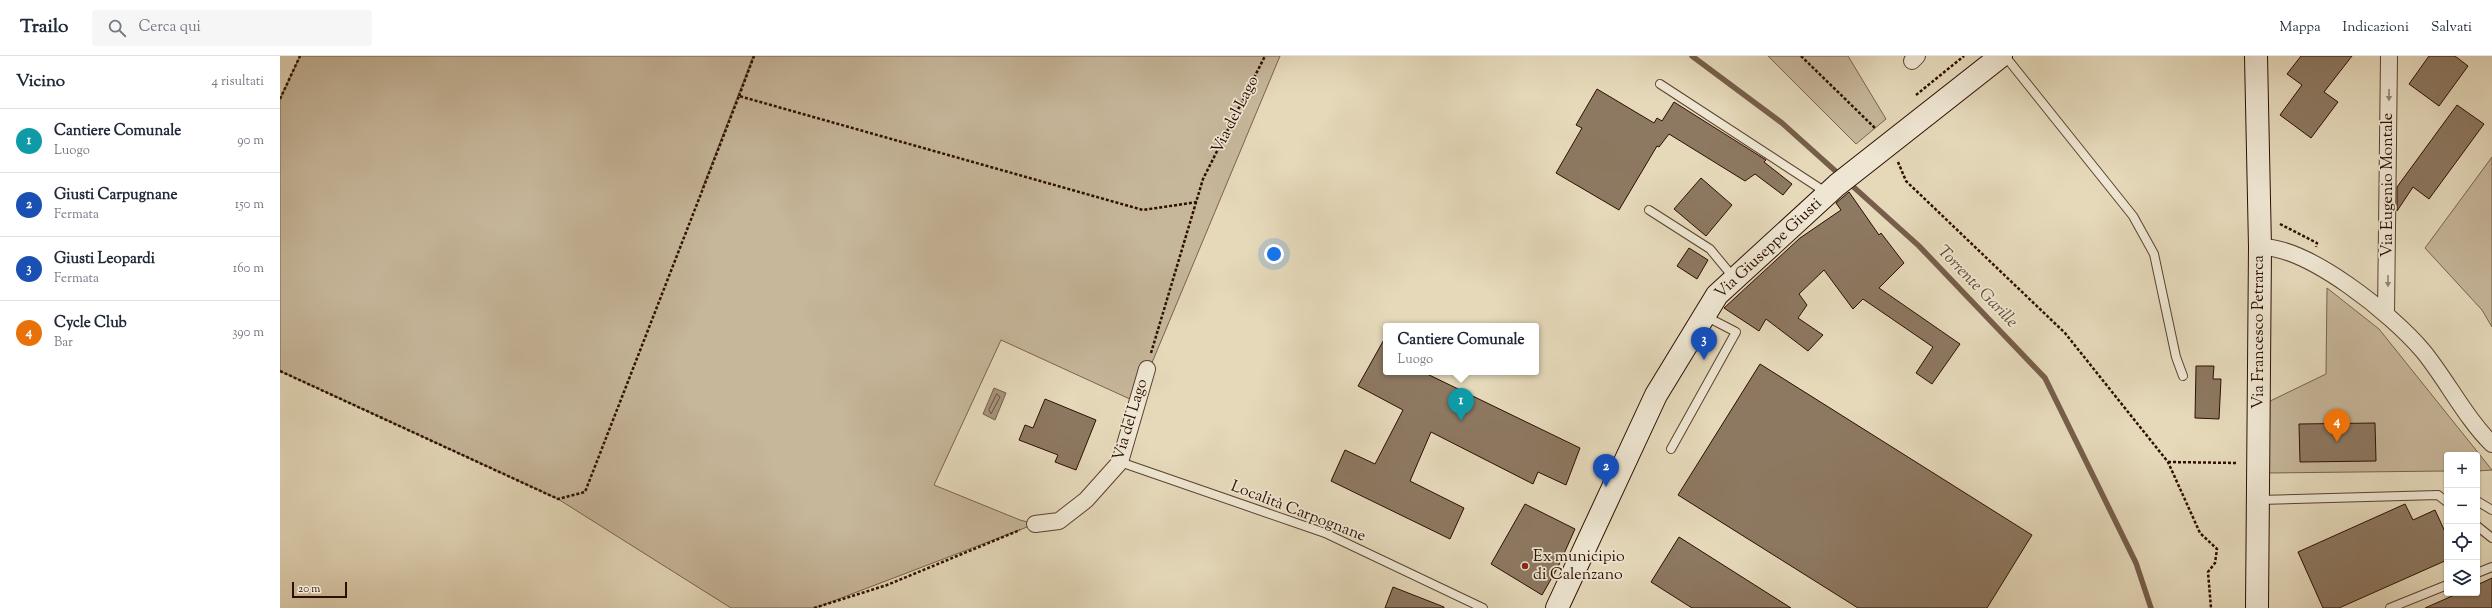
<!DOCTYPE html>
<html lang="it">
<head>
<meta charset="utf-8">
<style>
  body { margin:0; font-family:"Sorts Mill Goudy",serif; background:#f6f6f7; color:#1f2937 }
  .controls { position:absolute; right:12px; bottom:12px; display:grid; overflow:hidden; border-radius:4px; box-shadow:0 1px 3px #0004 }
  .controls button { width:36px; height:36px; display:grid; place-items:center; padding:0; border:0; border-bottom:1px solid #e0e1e3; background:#fff; color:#1f2937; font:20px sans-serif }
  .scale { position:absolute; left:12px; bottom:10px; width:55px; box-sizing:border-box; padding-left:4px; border:2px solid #2d0e00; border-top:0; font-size:11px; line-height:14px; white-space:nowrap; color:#2d0e00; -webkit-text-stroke:3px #eee6d2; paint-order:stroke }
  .you { position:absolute; left:994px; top:198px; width:14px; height:14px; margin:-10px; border:3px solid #fff; border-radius:50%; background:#1a73e8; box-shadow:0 0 0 6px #1a73e833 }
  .badge { display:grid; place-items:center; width:26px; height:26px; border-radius:50%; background:#b45309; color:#fff; font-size:13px; font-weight:700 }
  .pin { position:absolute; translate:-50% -33px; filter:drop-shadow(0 1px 2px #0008) }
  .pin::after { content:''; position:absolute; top:21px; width:14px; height:12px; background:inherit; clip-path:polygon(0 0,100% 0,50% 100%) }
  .popup { position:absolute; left:1103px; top:267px; width:156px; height:52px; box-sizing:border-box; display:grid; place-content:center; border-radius:4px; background:#fff; filter:drop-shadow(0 1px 3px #0005); font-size:13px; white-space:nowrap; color:#747a83 }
  .popup b { font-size:15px; color:#1f2937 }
  .popup::after { content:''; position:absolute; left:50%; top:100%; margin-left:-8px; border:8px solid transparent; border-top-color:#fff }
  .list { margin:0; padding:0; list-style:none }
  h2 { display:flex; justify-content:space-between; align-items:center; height:52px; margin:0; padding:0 16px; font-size:17px }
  h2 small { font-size:13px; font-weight:400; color:#747a83 }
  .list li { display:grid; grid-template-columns:26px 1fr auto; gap:12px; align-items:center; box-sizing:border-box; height:64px; padding:0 16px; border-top:1px solid #e0e1e3 }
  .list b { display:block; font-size:15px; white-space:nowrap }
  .list p { margin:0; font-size:13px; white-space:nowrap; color:#747a83 }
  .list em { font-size:13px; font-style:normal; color:#747a83 }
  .icon { flex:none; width:22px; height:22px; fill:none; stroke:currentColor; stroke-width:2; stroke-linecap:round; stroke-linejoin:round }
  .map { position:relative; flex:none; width:2212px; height:552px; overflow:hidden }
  header { display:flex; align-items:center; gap:24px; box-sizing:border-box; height:56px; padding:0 20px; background:#fff; border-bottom:1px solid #e0e1e3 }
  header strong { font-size:19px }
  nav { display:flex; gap:22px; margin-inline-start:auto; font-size:14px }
  .search { width:280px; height:36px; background:#f6f6f7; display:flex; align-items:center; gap:10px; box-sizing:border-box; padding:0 14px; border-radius:4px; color:#747a83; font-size:15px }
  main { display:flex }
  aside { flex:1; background:#fff }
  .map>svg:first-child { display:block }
  .green { fill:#c6b69a; stroke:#7a624d }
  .water { fill:#a6947b; stroke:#765e4a }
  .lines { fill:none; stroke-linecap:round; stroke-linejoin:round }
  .shore { stroke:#6a513e; stroke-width:1 }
  .stream { stroke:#765e4a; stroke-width:5.5 }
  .building { fill:#8d7861; stroke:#2d0e00 }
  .lane-casing { stroke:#5b412e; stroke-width:10 }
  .street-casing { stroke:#5b412e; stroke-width:18 }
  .secondary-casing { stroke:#2d0e00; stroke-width:24 }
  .path { stroke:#2d0e00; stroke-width:2.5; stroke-dasharray:3 2; stroke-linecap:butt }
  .lane { stroke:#eee6d2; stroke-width:8 }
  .street { stroke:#eee6d2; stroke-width:16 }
  .secondary { stroke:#eee6d2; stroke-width:22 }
  .oneway { fill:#978574 }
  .poi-dot { fill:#8f2418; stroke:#eee6d2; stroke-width:1.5 }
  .labels { text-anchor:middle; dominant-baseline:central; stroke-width:3.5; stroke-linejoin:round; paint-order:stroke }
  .street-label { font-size:16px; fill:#2d0e00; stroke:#eee6d2 }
  .poi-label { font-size:16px; fill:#2d0e00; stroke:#eee6d2; text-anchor:start }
  .water-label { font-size:17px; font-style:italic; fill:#634a37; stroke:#eee6d2 }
</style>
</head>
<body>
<header>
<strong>Trailo</strong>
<div class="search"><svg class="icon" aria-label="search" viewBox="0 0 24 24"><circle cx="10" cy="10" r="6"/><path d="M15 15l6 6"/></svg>Cerca qui</div>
<nav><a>Mappa</a><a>Indicazioni</a><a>Salvati</a></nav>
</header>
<main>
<aside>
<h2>Vicino<small>4 risultati</small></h2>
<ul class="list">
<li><span class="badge" style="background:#0f9aa8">1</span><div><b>Cantiere Comunale</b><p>Luogo</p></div><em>90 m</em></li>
<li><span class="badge" style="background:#1a4fb4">2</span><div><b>Giusti Carpugnane</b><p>Fermata</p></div><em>150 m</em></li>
<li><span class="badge" style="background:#1a4fb4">3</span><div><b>Giusti Leopardi</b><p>Fermata</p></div><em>160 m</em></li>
<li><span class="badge" style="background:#e8710a">4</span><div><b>Cycle Club</b><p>Bar</p></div><em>390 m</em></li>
</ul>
</aside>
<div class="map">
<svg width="2212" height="552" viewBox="0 0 2212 552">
  <rect width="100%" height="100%" fill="#e5d9ba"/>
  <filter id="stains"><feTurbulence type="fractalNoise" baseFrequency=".005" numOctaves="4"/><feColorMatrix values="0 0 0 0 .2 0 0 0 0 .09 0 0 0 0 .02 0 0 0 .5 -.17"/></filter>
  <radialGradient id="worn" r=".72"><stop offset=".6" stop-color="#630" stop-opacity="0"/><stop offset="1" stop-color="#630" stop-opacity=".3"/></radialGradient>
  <!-- green -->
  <path class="green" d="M20 0H473L422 133 474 0H1000L861 333 852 344 721 284 654 429 740 464 755 468 535 552H451L278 443 0 315V43Z
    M1488 0H1568L1606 63 1576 88Z
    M2212 101V271L2202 254 2145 192Z
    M2047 232 2099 273 2212 414 2197 415V399H2167V415L1988 417 1986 347 2046 318Z"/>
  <!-- water -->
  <path class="water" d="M714 332 726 337 715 364 703 358Z"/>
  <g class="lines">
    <!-- shore -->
    <path class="shore" d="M717 338 720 341 711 358 709 354Z"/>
    <!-- stream -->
    <path class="stream" d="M1412 0 1502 67 1561 120
      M1568 126 1639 190 1765 322 1856 507 1871 552"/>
  </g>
  <!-- building -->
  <path class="building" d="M2021 0H2072L2044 36 2058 46 2031 82 2000 59 2022 29 2007 18Z
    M2149 0H2175L2188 10 2159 50 2129 28Z
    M1317 33 1374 67 1377 62 1382 65 1394 46 1486 104 1484 106 1512 128 1503 139 1475 118 1465 125 1389 78 1379 91 1377 90 1339 154 1276 117 1302 72 1296 69Z
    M2177 49 2204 68 2149 143 2133 131 2117 155V131Z
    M1421 122 1452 149 1426 180 1394 153Z
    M1569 136 1599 179 1601 177 1624 207 1599 232 1680 288 1652 328 1636 317 1653 291 1583 243 1573 253 1544 214 1519 238 1527 249 1518 262 1543 279 1528 295 1486 263 1479 275 1444 252 1520 182 1561 154 1556 147Z
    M1409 192 1428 204 1417 223 1397 210Z
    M1106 280V316H1143L1300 392 1286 429 1258 416 1253 428 1151 376 1130 425 1184 452 1170 483 1051 425 1065 394 1095 408 1123 354 1078 330Z
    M1480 308 1752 479 1707 552H1578L1398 439Z
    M1916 310H1934L1933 323H1941L1939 363 1915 362Z
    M765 343 816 364 796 414 775 406 778 399 739 384 745 369 753 372Z
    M2095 367 2096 405 2020 406 2019 368Z
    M1245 448 1295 473 1278 511 1262 539 1211 508Z
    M2125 448 2133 464 2155 454 2167 480V504L2059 552H2043L2018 496Z
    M1399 481 1511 552H1412L1371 526Z
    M2212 522V552H2145L2179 537H2197V529Z
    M1113 531 1164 551V552H1105Z"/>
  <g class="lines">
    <!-- lane casing -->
    <g class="lane-casing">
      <path id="lane" d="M1725 0 1853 160 1874 198 1896 301 1903 320
        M1380 28 1547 137
        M1369 154 1430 193 1454 222
        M1391 393 1456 276 1425 260
        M840 406 1045 477 1203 552
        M1979 444 2158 439 2167 446
        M2197 445 2212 454
        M2197 470 2212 482
        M2197 517 2212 511
        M2110 552 2167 529"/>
    </g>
    <!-- street casing -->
    <g class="street-casing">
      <path id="street" d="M1632 5 1637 0
        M1980 191C2028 190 2113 259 2143 295 2166 323 2187 364 2212 388
        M2106 258 2109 0
        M755 468 779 465 806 444 840 406 867 313"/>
    </g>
    <!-- secondary casing -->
    <g class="secondary-casing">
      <path id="secondary" d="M1976 0 1980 191 1977 552
        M1277 552 1376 339 1437 239 1557 129 1721 0"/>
    </g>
    <!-- path -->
    <path class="path" d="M1521 0 1596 73
      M1636 39 1684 0
      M459 40 474 0
      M0 43 20 0
      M1618 106 1626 125 1785 277 1888 406 1920 477 1937 493 1935 507 1928 516 1931 552
      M2000 168 2037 187 2036 191
      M871 297 923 123 985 0
      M0 315 278 443 305 436 459 40 863 154 917 146
      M1888 406 1958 407
      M534 552 607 529 740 474"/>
    <!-- lane -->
    <use href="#lane" class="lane"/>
    <!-- street -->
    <use href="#street" class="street"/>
    <!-- secondary -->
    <use href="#secondary" class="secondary"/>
  </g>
  <!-- one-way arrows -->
  <defs><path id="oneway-solid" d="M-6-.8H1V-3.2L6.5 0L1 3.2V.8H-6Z"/></defs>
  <g class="oneway">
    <use href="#oneway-solid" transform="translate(2109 39) rotate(90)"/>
    <use href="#oneway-solid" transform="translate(2108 225) rotate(90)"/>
  </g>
  <!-- markers -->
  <circle class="poi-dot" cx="1245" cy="510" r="4"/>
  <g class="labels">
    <!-- street labels -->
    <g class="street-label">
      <text transform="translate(956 59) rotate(-63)">Via del Lago</text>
      <text transform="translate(2108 129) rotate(-90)">Via Eugenio Montale</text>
      <text transform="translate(1489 193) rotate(-43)">Via Giuseppe Giusti</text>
      <text transform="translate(1979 276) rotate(-90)">Via Francesco Petrarca</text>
      <text transform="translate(851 364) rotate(-73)">Via del Lago</text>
      <text transform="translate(1018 456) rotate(21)">Località Carpognane</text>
    </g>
    <!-- poi labels -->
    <g class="poi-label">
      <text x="1253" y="501">Ex municipio<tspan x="1253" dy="18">di Calenzano</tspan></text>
    </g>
    <!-- water labels -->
    <g class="water-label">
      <text transform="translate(1697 231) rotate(46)">Torrente Garille</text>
    </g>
  </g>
  <rect width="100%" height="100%" filter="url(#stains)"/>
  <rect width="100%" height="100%" fill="url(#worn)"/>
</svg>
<div class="controls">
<button>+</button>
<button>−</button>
<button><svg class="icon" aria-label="locate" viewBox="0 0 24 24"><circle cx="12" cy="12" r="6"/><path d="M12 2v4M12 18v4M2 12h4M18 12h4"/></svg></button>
<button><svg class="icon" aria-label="layers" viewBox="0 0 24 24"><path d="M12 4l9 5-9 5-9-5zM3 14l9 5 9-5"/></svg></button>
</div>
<div class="scale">20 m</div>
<div class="you"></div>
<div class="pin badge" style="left:1181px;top:365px;background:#0f9aa8">1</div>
<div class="popup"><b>Cantiere Comunale</b>Luogo</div>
<div class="pin badge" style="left:1326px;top:431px;background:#1a4fb4">2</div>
<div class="pin badge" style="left:1424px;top:304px;background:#1a4fb4">3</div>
<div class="pin badge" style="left:2057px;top:386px;background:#e8710a">4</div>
</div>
</main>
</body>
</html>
